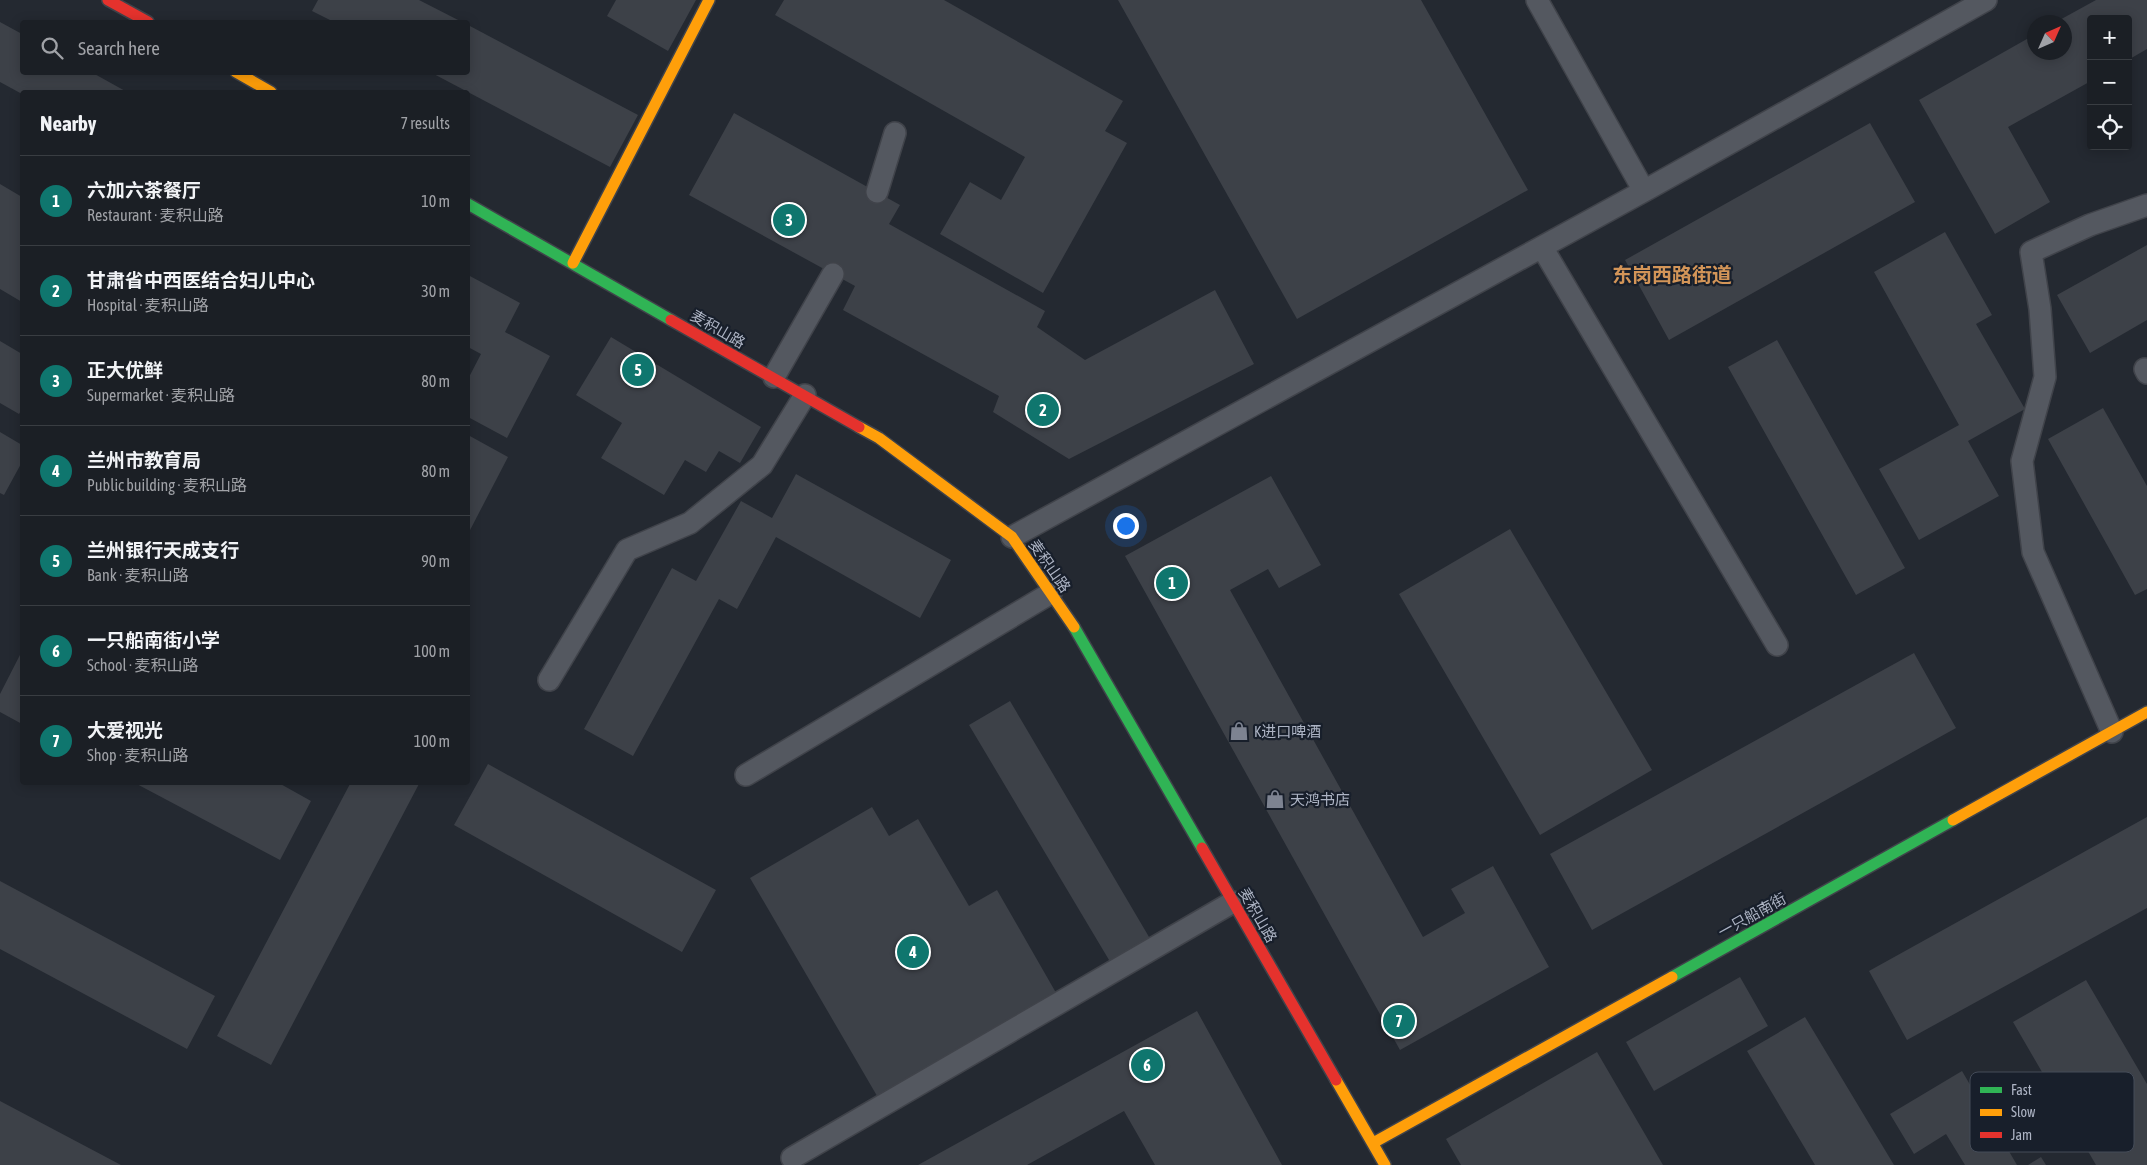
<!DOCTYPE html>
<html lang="en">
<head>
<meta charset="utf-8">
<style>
  body { margin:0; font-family:"Asap Condensed","Noto Sans SC",sans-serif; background:#24272d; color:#f1f3f6 }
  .controls { position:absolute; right:15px; top:15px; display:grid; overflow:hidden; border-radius:5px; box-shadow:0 2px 12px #0003 }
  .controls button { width:45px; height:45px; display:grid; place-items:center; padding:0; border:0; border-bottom:1px solid #393d42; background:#1b1f25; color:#f1f3f6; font:25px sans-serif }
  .compass { position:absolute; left:2027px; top:15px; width:45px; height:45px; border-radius:50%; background:#1b1f25; box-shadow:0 2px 12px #0003; rotate:45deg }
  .you { position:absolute; left:1125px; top:525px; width:18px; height:18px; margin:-12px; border:4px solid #fff; border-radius:50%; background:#1a73e8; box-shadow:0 0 0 8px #1a73e833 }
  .badge { display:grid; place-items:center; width:32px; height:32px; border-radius:50%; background:#0f766e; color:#fff; font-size:16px; font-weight:700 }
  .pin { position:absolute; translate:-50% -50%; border:2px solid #fff; box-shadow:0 1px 5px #0006 }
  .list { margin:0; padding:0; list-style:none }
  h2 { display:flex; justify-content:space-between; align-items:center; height:65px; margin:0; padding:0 20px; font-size:21px }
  h2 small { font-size:16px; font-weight:400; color:#a0a2a7 }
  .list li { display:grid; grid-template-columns:32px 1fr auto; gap:15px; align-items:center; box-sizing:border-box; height:90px; padding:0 20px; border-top:1px solid #393d42 }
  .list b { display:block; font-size:19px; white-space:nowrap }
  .list p { margin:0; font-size:16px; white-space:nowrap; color:#a0a2a7 }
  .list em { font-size:16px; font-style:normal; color:#a0a2a7 }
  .icon { flex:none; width:28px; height:28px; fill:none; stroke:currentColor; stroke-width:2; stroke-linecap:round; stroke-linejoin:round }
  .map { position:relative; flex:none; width:2147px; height:1165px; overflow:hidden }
  .search { position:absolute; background:#1b1f25; box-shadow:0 2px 12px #0003; left:20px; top:20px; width:450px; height:55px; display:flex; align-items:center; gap:12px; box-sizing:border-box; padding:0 18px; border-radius:5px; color:#a0a2a7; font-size:19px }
  .panel { position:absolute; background:#1b1f25; box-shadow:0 2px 12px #0003; left:20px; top:90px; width:450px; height:695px; border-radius:5px }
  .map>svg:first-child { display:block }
  .building { fill:#3d4148 }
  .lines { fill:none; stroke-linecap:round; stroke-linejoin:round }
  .lane-casing { stroke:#40434a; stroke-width:24 }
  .fast-casing { stroke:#40434a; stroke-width:14 }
  .slow-casing { stroke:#40434a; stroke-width:14 }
  .jam-casing { stroke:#40434a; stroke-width:14 }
  .lane { stroke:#545860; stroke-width:21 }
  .fast { stroke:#30b455; stroke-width:11 }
  .slow { stroke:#ff9f0a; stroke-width:11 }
  .jam { stroke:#e5322d; stroke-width:11 }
  .labels { text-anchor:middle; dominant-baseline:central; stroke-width:4.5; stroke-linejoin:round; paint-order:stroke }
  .street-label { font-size:15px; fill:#adb4c4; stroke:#181f2b }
  .poi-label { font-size:15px; fill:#adb4c4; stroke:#181f2b; text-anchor:start }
  .district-label { font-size:20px; font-weight:bold; fill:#d39558; stroke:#181f2b }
  .key { fill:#181f2b; stroke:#454c59; stroke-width:1 }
  .key-label { font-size:14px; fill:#adb4c4 }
</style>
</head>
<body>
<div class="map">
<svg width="2147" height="1165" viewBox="0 0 2147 1165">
  <rect width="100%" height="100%" fill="#242931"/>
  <!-- building -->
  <path class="building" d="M318 0H419L462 22H334L312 11Z
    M616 0H696L668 51 607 16Z
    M784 0H944L1123 101 1105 131 1127 143 1043 293 940 234 970 182 1001 200 1025 157 775 15Z
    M1118 0H1421L1528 190 1297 319Z
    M2096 0H2147V49L2128 60V19H2091V81L2008 127 2050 202 1995 234 1919 100 2034 35V52H2064V22H2056Z
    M0 22 22 34V72H91L127 92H22V94L0 82Z
    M468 25 638 115 610 167 430 72H468Z
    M734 113 900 205 889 224 1045 311 1037 327 1085 360 1215 290 1254 364 1069 459 993 412 999 396 843 310 855 286 689 195Z
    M1870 123 1915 202 1669 340 1625 260Z
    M0 184 22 197V302L0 289Z
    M1945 232 1992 315 1976 324 2025 409 1968 441 1999 496 1919 540 1879 469 1959 425 1874 272Z
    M2147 245V320L2090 353 2057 295Z
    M468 275 520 303 505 332 550 356 507 438 468 417V379L481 354 468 347Z
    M611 337 761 427 740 463 719 451 706 472 685 460 664 495 601 458 622 423 576 395Z
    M1777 340 1905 568 1856 595 1728 367Z
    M0 341 22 354V409L19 414 0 403Z
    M2103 408 2147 486V589L2135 595 2048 439Z
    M0 432 22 445V462L4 495 0 493Z
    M468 435 508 457 468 534Z
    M796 474 951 560 920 618 776 537 737 609 719 599 633 756 584 729 672 568 696 581 741 501 772 518Z
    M1271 476 1321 565 1279 588 1268 569 1230 590 1423 937 1465 913 1451 889 1493 866 1549 967 1400 1050 1125 556Z
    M1510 529 1652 770 1540 835 1399 594Z
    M22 651V724L0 712V694Z
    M1914 653 1956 728 1592 930 1550 854Z
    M1010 701 1152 942 1112 965 969 725Z
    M488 764 716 890 682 952 454 825Z
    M133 782H277L311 801 280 860Z
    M351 782H420L271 1065 217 1036Z
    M872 807 889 836 918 819 969 906 997 890 1059 998 880 1101 750 878Z
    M2147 817V908L1907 1040 1869 971Z
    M0 881 215 996 187 1049 0 949Z
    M1740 977 1768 1026 1654 1091 1626 1042Z
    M2086 980 2147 1084V1165H2096L2013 1022Z
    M1197 1011 1282 1165H1155L1124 1111 1027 1165H918Z
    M1805 1017 1894 1165H1815L1747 1051Z
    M1597 1052 1663 1165H1461L1446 1139Z
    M1962 1071 2017 1165H1965L1946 1134 1914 1154 1890 1114Z
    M0 1101 121 1165H0Z
    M2041 1157 2046 1165H2028Z"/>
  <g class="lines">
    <!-- lane casing -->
    <g class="lane-casing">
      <path id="lane" d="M1537 0 1644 191
        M877 192 895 133
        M1542 247 1777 645
        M2145 369 2147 373
        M774 377 833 274
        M1012 537 1644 191 1986 0
        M549 680 627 550 690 523 762 465 805 395
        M2112 732 2033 552 2022 461 2045 377 2040 309 2031 252 2090 225 2147 205
        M746 775 1051 593
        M792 1158 1233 902"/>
    </g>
    <!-- fast casing -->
    <g class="fast-casing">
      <path id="fast" d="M468 204 671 320
        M1074 627 1202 848
        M1672 977 1953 820"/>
    </g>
    <!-- slow casing -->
    <g class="slow-casing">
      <path id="slow" d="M236 72 271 92
        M573 263 709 0
        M859 427 879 438 1012 537 1074 627
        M1953 820 2147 712
        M1336 1080 1385 1165
        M1373 1143 1672 977"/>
    </g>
    <!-- jam casing -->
    <g class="jam-casing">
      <path id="jam" d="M108 0 148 22
        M671 320 859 427
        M1202 848 1336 1080"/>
    </g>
    <!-- lane -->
    <use href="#lane" class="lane"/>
    <!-- fast -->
    <use href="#fast" class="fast"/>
    <!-- slow -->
    <use href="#slow" class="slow"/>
    <!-- jam -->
    <use href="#jam" class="jam"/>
  </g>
  <!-- icons -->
  <defs>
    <g id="shop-bare" transform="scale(1.5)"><path d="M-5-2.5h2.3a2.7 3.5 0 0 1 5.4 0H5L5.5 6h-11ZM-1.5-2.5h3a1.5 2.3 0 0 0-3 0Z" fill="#7d8391" stroke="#181f2b" stroke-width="2.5" paint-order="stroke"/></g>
  </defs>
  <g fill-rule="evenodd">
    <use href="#shop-bare" x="1239" y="731"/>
    <use href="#shop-bare" x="1275" y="799"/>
  </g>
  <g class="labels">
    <!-- street labels -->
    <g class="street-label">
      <text transform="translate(718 329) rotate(30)">麦积山路</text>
      <text transform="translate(1050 566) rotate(55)">麦积山路</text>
      <text transform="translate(1258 915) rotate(60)">麦积山路</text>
      <text transform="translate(1752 915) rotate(-29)">一只船南街</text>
    </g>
    <!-- poi labels -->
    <g class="poi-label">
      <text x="1254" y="731">K进口啤酒</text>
      <text x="1290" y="799">天鸿书店</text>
    </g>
    <!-- district labels -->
    <g class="district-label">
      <text x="1672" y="274">东岗西路街道</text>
    </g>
  </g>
  <!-- legend -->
  <rect x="1970" y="1072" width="164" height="80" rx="8" class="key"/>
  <rect x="1980" y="1087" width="22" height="6" fill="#30b455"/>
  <rect x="1980" y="1109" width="22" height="7" fill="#ff9f0a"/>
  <rect x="1980" y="1132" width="22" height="6" fill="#e5322d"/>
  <g class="key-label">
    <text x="2011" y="1095">Fast</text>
    <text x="2011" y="1117">Slow</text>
    <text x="2011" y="1140">Jam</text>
  </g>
</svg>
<div class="controls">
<button>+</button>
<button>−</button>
<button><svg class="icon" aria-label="locate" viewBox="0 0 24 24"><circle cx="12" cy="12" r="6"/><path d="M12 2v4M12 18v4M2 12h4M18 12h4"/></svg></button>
</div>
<svg class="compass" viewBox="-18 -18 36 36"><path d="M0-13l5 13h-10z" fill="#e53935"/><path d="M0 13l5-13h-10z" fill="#a0a2a7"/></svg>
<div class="you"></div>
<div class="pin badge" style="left:1172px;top:583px">1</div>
<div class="pin badge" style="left:1043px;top:410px">2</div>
<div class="pin badge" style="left:789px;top:220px">3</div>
<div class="pin badge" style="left:913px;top:952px">4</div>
<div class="pin badge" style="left:638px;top:370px">5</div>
<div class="pin badge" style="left:1147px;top:1065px">6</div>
<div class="pin badge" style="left:1399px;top:1021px">7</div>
<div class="search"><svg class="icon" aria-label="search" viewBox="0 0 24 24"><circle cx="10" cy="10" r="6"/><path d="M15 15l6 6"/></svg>Search here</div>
<section class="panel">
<h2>Nearby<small>7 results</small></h2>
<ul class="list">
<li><span class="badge">1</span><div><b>六加六茶餐厅</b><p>Restaurant · 麦积山路</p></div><em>10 m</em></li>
<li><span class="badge">2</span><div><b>甘肃省中西医结合妇儿中心</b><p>Hospital · 麦积山路</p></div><em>30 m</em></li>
<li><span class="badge">3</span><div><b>正大优鲜</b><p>Supermarket · 麦积山路</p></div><em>80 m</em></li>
<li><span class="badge">4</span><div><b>兰州市教育局</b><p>Public building · 麦积山路</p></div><em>80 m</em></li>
<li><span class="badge">5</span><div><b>兰州银行天成支行</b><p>Bank · 麦积山路</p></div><em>90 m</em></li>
<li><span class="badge">6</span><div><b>一只船南街小学</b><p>School · 麦积山路</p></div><em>100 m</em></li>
<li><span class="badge">7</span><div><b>大爱视光</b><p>Shop · 麦积山路</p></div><em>100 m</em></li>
</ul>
</section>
</div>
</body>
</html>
